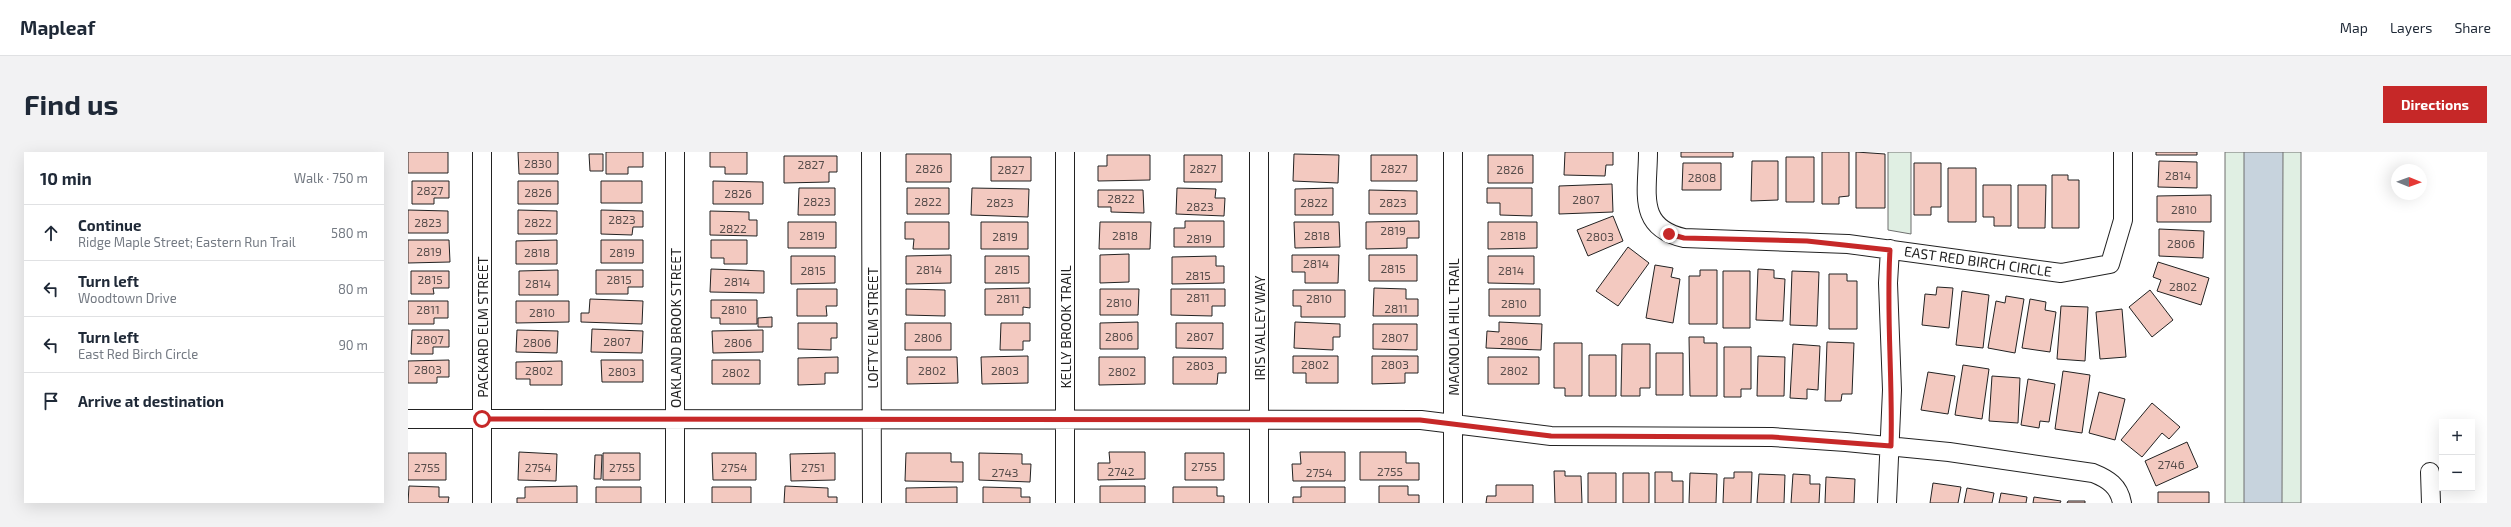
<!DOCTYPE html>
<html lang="en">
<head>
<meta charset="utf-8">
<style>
  body { margin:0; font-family:"Exo 2",sans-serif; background:#f2f2f3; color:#1f2937 }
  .controls { position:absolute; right:12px; bottom:12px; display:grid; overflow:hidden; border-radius:0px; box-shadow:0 4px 16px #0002 }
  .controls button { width:36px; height:36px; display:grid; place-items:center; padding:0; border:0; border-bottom:1px solid #e0e1e3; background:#fff; color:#1f2937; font:20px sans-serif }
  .compass { position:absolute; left:1983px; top:12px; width:36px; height:36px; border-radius:50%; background:#fff; box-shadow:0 4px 16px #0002; rotate:91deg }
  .stop { position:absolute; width:12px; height:12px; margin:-9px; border:3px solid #c62828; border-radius:50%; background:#fff }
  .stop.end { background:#c62828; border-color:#fff; box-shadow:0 1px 4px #0008 }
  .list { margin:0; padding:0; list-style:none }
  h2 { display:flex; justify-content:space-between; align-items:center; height:52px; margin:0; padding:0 16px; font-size:17px }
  h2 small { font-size:13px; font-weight:400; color:#747a83 }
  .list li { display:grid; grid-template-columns:26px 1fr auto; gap:12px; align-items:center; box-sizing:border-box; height:56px; padding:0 16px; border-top:1px solid #e0e1e3 }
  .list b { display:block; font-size:15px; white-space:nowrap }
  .list p { margin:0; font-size:13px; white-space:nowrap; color:#747a83 }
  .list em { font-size:13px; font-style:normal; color:#747a83 }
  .icon { flex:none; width:22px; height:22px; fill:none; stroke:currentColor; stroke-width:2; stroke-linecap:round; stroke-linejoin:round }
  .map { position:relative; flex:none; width:2079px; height:351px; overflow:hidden; border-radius:0px }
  header { display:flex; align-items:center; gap:24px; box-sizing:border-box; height:56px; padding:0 20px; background:#fff; border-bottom:1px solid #e0e1e3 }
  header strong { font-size:19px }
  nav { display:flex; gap:22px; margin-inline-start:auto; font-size:14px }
  .intro { display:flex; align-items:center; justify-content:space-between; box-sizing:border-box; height:96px; padding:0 24px }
  h1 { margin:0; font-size:28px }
  .button { padding:10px 18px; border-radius:0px; background:#c62828; color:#fff; font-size:14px; font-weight:700 }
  main { display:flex; gap:24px; padding:0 24px }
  aside { flex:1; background:#fff; border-radius:0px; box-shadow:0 4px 16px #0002 }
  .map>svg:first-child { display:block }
  .green { fill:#e0efe3; stroke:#6f6f6f }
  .water { fill:#c7d3dd; stroke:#6f6f6f }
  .building { fill:#f3c9c0; stroke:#222 }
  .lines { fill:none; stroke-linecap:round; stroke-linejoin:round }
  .minor-casing { stroke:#222; stroke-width:20 }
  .minor { stroke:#fff; stroke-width:18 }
  .route { stroke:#c62828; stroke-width:5 }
  .labels { text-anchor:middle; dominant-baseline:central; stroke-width:3; stroke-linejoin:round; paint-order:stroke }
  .number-label { font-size:12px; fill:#564c4a }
  .street-label { font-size:14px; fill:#222; stroke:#fff }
</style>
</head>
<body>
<header>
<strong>Mapleaf</strong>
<nav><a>Map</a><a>Layers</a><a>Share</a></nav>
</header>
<div class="intro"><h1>Find us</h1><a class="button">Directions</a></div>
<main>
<aside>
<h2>10 min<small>Walk · 750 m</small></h2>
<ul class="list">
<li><svg class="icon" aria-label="ahead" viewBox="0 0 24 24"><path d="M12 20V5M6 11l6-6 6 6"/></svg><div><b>Continue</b><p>Ridge Maple Street; Eastern Run Trail</p></div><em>580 m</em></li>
<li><svg class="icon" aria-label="left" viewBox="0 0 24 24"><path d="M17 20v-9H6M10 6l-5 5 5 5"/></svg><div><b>Turn left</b><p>Woodtown Drive</p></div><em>80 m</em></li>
<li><svg class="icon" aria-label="left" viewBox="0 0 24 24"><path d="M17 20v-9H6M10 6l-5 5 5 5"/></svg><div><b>Turn left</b><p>East Red Birch Circle</p></div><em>90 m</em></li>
<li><svg class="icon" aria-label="arrive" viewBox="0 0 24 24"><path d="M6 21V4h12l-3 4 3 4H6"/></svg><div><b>Arrive at destination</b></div></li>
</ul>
</aside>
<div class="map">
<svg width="2079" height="351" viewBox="0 0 2079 351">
  <rect width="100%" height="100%" fill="#fff"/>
  <!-- green -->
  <path class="green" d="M1480 0H1503V82L1480 78Z
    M1817 0H1893V351H1817Z"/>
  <!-- water -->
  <path class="water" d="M1836 0H1875L1874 351H1836Z"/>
  <!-- building -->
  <path class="building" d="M0 0H40V21H0Z
    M110 0H150V22H111Z
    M198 0H235V15H220V22H198Z
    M302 0H339V22H317V15H302Z
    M1157 0H1205V13H1198L1197 24 1156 23Z
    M1273 0H1325V5H1273Z
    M1414 0H1441V44L1431 45V52H1414Z
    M1448 0 1477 2V56H1448Z
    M1748 0H1789V3H1748Z
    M181 2H195V19H182Z
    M498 2H543V30H498Z
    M886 2 931 3 930 31 885 29Z
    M699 3H742V28L690 29V14H699Z
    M776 3H814V30H776Z
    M963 3H1009V29H963Z
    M1080 3H1125V31H1080Z
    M376 4H429V20H421V30L376 31Z
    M583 5H623V29H583Z
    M1378 5H1406V50H1378Z
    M1344 9H1370V48L1343 49Z
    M1751 9 1789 10V36L1750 35Z
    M1275 11H1313V38H1274Z
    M1506 11H1533V55H1523V63H1506Z
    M1540 16H1568V70H1540Z
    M1644 23H1660V28H1671V76H1644Z
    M4 29H41V46H26V52H4Z
    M110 29H150V52H110Z
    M193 29H234V51H193Z
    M305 29 355 30V52H305Z
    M1204 32 1205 60 1151 62V34Z
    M1575 33H1603V74H1586V65H1575Z
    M1610 33H1638L1637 76H1610Z
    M391 36H427V63H390Z
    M499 36H541V62H499Z
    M564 36 621 37 620 65 563 63Z
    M769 36 808 37 807 46H817L816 64 768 62Z
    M925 36V63H887V37Z
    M1079 36H1124V64L1092 63V51H1079Z
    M690 38H735L736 61 703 60V55H690Z
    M961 38 1009 39V62H961Z
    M1803 43V70H1749V44Z
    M0 58 40 59V81H0Z
    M110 58 149 59V82H110Z
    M193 58 235 59V75H225L224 83 193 82Z
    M302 59 341 60V68H349V84L302 83Z
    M1205 64 1215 89 1180 104 1169 78Z
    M777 69H816V95H766V76H777Z
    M1011 69V86H999V96L958 97V70Z
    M380 70H428V96H380Z
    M497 70H541V97H505L506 87H497Z
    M573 70H620V97H573Z
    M692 70H743L742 97H691Z
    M886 70H931L932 95 887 96Z
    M1080 70H1129V96L1080 97Z
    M1751 77 1796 79 1795 106 1751 104Z
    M0 88H41L42 110 0 111Z
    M149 88V112H108V89Z
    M193 88H235V111H193Z
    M303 88H339V112H316V106H303Z
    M1220 95 1241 111 1210 154 1188 139Z
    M721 102V130L692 131V103Z
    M543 103V131L498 132V104Z
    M884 103H931L930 131H897V120H884Z
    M961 103H1009V129H961Z
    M383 104H427V131L383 132Z
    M577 104H621V131H577Z
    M808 104V114H816V131L764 132V105Z
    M1080 104H1126V132L1080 131Z
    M1750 110 1801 126 1793 153 1749 139 1753 128 1745 125Z
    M1247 113 1265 116 1263 125 1272 127 1265 171 1238 166Z
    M303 117 356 119V141L302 140Z
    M1350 117 1366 118V126L1377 127 1375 169 1348 168Z
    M150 118V143H111V119Z
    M188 118H235V135H220V142H188Z
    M1292 118H1309V172H1281V124H1292Z
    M3 119H41V136H25L26 142H3Z
    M1315 119H1342V176H1315Z
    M1384 119 1411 120 1409 174 1382 173Z
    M1421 122H1439V129H1449V177H1421Z
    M1529 135 1545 136 1541 176 1514 173 1517 142 1528 143Z
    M622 136V156L615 155V163H577V137Z
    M966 136 998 137V147H1010V164H965Z
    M389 137H429V154H418L419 164H389Z
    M498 137 537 138V164L498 163Z
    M692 137H731L730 163H692Z
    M763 137H817V154H804V164L763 163Z
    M1081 137H1132V164H1081Z
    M885 138H937V165H893V154H885Z
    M1742 138 1765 168 1744 185 1721 155Z
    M1554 139 1581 143 1575 196 1548 193Z
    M1598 144 1616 147 1607 201 1580 196 1588 149 1597 151Z
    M182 147 235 149 234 172 173 170V161H181Z
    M1622 147 1638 150 1637 158 1648 160 1642 200 1614 196Z
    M303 148H349V172H312V166H303Z
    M0 149H40V166H26V172H0Z
    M108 149H161V170L108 171Z
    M1653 154 1680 155 1677 209 1649 207Z
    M1714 157 1718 205 1692 207 1688 160Z
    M364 165V175H350V166Z
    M730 170V197H692V171Z
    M887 170 932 172V185H925V198L886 196Z
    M1091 170 1134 172 1133 198 1078 196 1079 179 1091 180Z
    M390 171H429V186H423V198L390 197Z
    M497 171H543V198H497Z
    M593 171H622V189H615V198H592Z
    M768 171H815V197L768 196Z
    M965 172H1009V198L965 197Z
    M184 177 235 179 234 201 183 200Z
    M4 178H41V195H25V202H3Z
    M109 178 150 179 149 201 108 200Z
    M355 178V200L305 201 304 179Z
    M1281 185H1296V191H1309V244H1282Z
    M1419 190 1446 191 1444 242H1434L1433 249H1417Z
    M1146 191H1174V244H1157V236H1146Z
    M1214 192H1242V236H1232V244H1213Z
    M1385 192 1412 194 1410 238 1399 237V247L1382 246Z
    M1316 195H1343V237H1333V245H1316Z
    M1248 201H1275V243H1248Z
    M1181 203H1208V244H1181Z
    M620 204V231L574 232 573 205Z
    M885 204H930V231H898V221H885Z
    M964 204H1010V221H997V231L964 232Z
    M1350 204 1377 205 1376 244H1349Z
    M430 205V221H417V232L390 233V206Z
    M499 205H549L550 231 499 232Z
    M691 205H737V232L691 233Z
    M765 205H818V221H810L809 232H765Z
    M1080 205H1131V232H1080Z
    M41 208V225H29V231H0V209Z
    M193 208H235V230H194Z
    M304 208H352V232H304Z
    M154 209V233H122V227H108V210Z
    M1555 213 1581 217 1574 267 1547 263Z
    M1655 219 1682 223 1674 281 1647 277Z
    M1520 220 1547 224 1540 262 1513 258Z
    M1584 224 1612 226 1610 271 1581 269Z
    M1620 227 1647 232 1641 270 1632 269 1631 276 1613 273Z
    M1691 240 1717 247 1707 288 1681 281Z
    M1744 251 1772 275 1761 287 1754 281 1734 305 1713 288Z
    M1779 290 1790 315 1748 334 1737 309Z
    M111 300 149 302 148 329 110 328Z
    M701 300H737V327L690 328V311H702Z
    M892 300H937V329H885L884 312H893Z
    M952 300H998V311H1011V328H952Z
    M0 301H38V328H0Z
    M195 301H232V328H195Z
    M304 301H348V328H305Z
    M427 301V328L383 329 382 302Z
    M498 301H543V310H555V330L497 329Z
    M571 301 614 302V312H623L622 330 571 328Z
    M777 301H816V328H777Z
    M187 303H194L193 327H186Z
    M1146 319H1157V324H1173L1174 351H1147Z
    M1247 320H1264V329H1275V351H1247Z
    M1326 320H1344L1343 351H1315L1316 326H1326Z
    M1180 321H1208V351H1180Z
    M1215 321H1241V351H1215Z
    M1282 321 1309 322 1308 351H1281Z
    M1351 322 1377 323 1376 351H1349Z
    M1385 322 1402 323V332H1412L1411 351H1383Z
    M1418 325 1447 327 1446 351H1417Z
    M1525 331 1553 335 1550 351H1522Z
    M1088 333H1125V351H1078L1079 344H1088Z
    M1 334 31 335V345H41L40 351H0Z
    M169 334V351H109V346H117V335Z
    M377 334 420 336V345H429V351H376Z
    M692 334H737V351H692Z
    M971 334H1000V343H1011V351H971Z
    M188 335H233V351H188Z
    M304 335H343V351H304Z
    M549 335V351H498V336Z
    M575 335 613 336V345H622V351H575Z
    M765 335H809V344H816V351H765Z
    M893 335H937V351H885V345H893Z
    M1559 336 1586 341 1584 351H1556Z
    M1750 340H1801V351H1750Z
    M1593 341 1619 345 1618 351H1591Z
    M1626 345 1653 349 1652 351H1625Z
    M1660 349H1677V351H1659Z"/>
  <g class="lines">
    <!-- minor casing -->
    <g class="minor-casing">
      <path id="minor" d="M463 0 464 351
        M657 0V351
        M1045 0V351
        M1240 0C1240 40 1228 75 1276 86L1440 92 1653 121 1702 112 1715 68V0
        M0 267 1013 268 1143 284 1364 285 1438 290 1541 300 1685 321C1700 327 1711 334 1714 351
        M2022 320 2023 351
        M74 351V0
        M267 351V0
        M851 351V0
        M1479 351 1484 238 1480 131 1482 97"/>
    </g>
    <!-- minor -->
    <use href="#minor" class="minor"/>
  </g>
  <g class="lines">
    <!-- route -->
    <path class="route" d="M74 267 1012 268 1143 284 1364 285 1483 294C1485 229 1478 163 1482 98L1399 89 1276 86 1261 82"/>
  </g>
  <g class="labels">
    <!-- number labels -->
    <g class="number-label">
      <text x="130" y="11">2830</text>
      <text x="403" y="12">2827</text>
      <text x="521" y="16">2826</text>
      <text x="795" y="16">2827</text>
      <text x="986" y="16">2827</text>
      <text x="603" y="17">2827</text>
      <text x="1102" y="17">2826</text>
      <text x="1770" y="23">2814</text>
      <text x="1294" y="25">2808</text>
      <text x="22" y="38">2827</text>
      <text x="130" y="40">2826</text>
      <text x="330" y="41">2826</text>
      <text x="713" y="46">2822</text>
      <text x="1178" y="47">2807</text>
      <text x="409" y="49">2823</text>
      <text x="520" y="49">2822</text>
      <text x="592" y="50">2823</text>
      <text x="906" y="50">2822</text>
      <text x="985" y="50">2823</text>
      <text x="792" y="54">2823</text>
      <text x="1776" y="57">2810</text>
      <text x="214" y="67">2823</text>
      <text x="20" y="70">2823</text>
      <text x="130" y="70">2822</text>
      <text x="325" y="76">2822</text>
      <text x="985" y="78">2819</text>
      <text x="404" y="83">2819</text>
      <text x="717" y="83">2818</text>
      <text x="909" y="83">2818</text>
      <text x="1105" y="83">2818</text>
      <text x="597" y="84">2819</text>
      <text x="1192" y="84">2803</text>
      <text x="791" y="86">2819</text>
      <text x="1773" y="91">2806</text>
      <text x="21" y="99">2819</text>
      <text x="129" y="100">2818</text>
      <text x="214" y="100">2819</text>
      <text x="908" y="111">2814</text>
      <text x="985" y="116">2815</text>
      <text x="521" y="117">2814</text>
      <text x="599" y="117">2815</text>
      <text x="405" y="118">2815</text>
      <text x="1103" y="118">2814</text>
      <text x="790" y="123">2815</text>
      <text x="22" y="127">2815</text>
      <text x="211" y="127">2815</text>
      <text x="329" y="129">2814</text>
      <text x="130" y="131">2814</text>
      <text x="1775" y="134">2802</text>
      <text x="790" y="145">2811</text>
      <text x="600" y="146">2811</text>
      <text x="911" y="146">2810</text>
      <text x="711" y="150">2810</text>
      <text x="1106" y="151">2810</text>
      <text x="988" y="156">2811</text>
      <text x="20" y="157">2811</text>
      <text x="326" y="157">2810</text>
      <text x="134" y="160">2810</text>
      <text x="711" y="184">2806</text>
      <text x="792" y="184">2807</text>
      <text x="520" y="185">2806</text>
      <text x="987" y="185">2807</text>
      <text x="22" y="187">2807</text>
      <text x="1106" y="188">2806</text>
      <text x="209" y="189">2807</text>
      <text x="129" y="190">2806</text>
      <text x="330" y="190">2806</text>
      <text x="907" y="212">2802</text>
      <text x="987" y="212">2803</text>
      <text x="792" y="213">2803</text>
      <text x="20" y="217">2803</text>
      <text x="131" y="218">2802</text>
      <text x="524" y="218">2802</text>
      <text x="597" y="218">2803</text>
      <text x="1106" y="218">2802</text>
      <text x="214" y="219">2803</text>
      <text x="714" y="219">2802</text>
      <text x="328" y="220">2802</text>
      <text x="1763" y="312">2746</text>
      <text x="796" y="314">2755</text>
      <text x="19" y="315">2755</text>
      <text x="130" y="315">2754</text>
      <text x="214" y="315">2755</text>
      <text x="326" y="315">2754</text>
      <text x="405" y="315">2751</text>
      <text x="713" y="319">2742</text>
      <text x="982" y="319">2755</text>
      <text x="597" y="320">2743</text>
      <text x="911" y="320">2754</text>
    </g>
    <!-- street labels -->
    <g class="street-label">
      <text transform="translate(1570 109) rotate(8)">EAST RED BIRCH CIRCLE</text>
      <text transform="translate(74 175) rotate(-90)">PACKARD ELM STREET</text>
      <text transform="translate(657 175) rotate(-90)">KELLY BROOK TRAIL</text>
      <text transform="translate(1045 175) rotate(-90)">MAGNOLIA HILL TRAIL</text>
      <text transform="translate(267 176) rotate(-90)">OAKLAND BROOK STREET</text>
      <text transform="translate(464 176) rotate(-90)">LOFTY ELM STREET</text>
      <text transform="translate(851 176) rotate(-90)">IRIS VALLEY WAY</text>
    </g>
  </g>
</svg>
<div class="controls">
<button>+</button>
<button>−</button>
</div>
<svg class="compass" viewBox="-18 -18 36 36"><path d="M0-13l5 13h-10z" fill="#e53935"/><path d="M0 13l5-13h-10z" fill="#747a83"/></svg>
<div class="stop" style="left:74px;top:267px"></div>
<div class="stop end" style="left:1261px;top:82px"></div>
</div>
</main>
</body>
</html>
